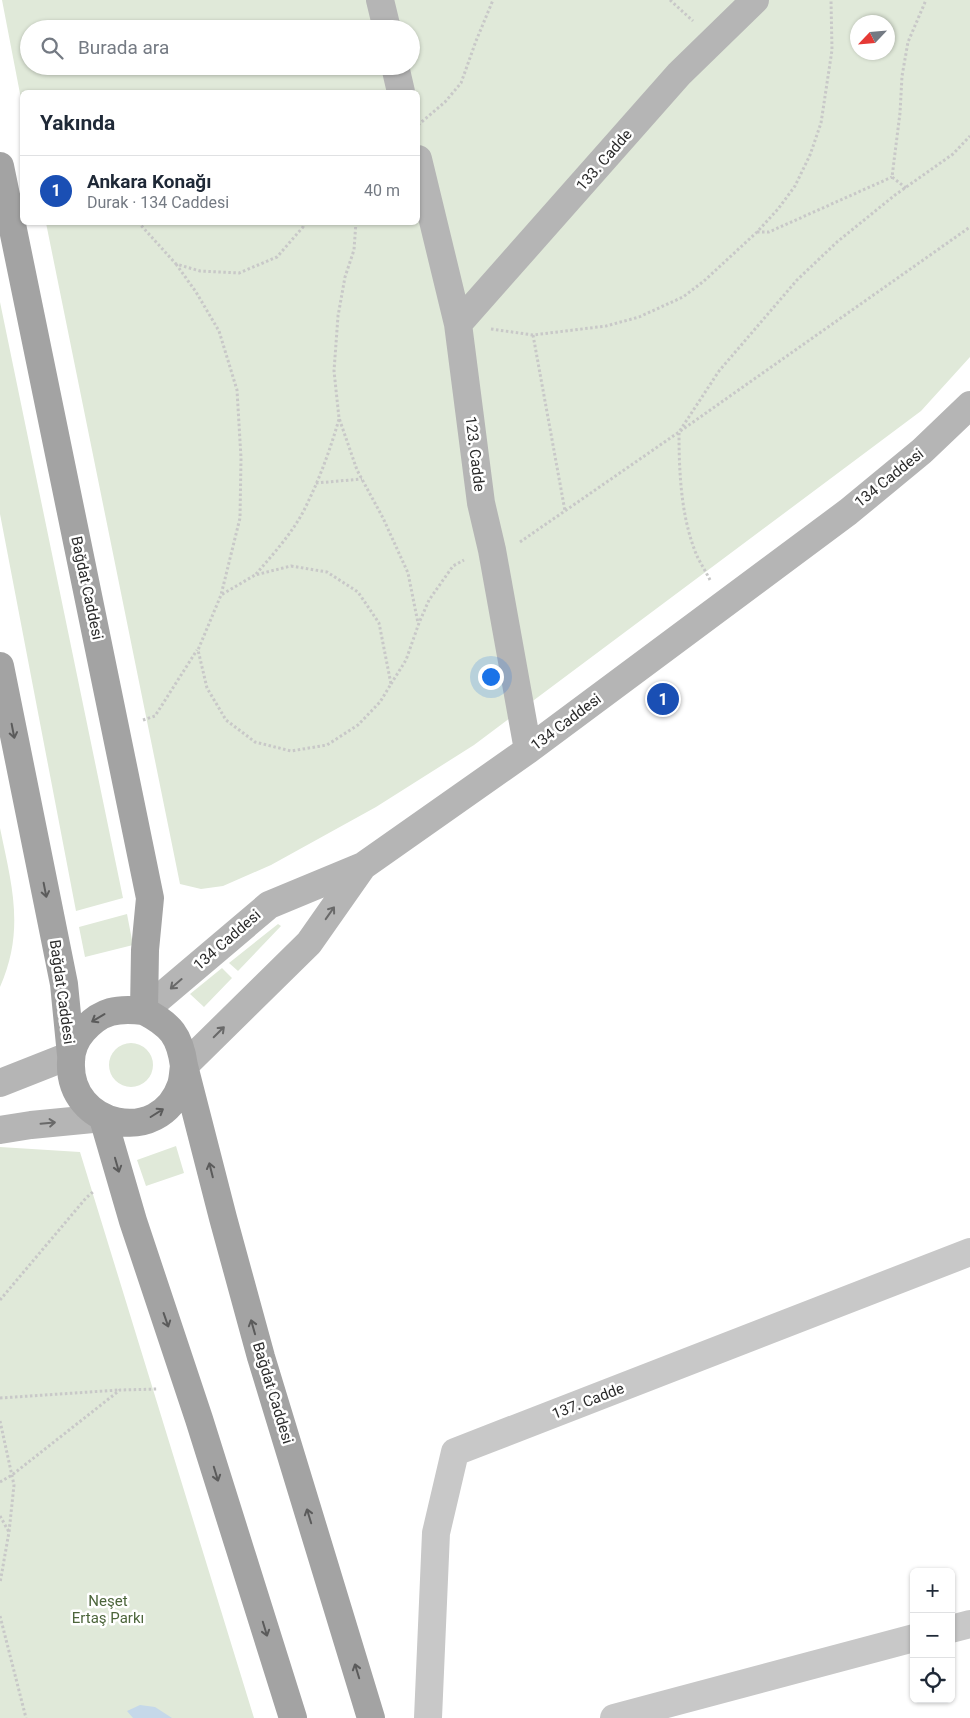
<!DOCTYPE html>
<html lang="tr">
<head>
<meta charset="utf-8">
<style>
  body { margin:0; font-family:Roboto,sans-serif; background:#f2f2f3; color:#1f2937 }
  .controls { position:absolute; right:15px; bottom:15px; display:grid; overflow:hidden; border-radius:8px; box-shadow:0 1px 4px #0004 }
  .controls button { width:45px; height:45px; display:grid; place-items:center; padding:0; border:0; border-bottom:1px solid #e0e1e3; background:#fff; color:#1f2937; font:25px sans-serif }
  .compass { position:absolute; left:850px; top:15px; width:45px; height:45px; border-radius:50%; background:#fff; box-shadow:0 1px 4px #0004; rotate:244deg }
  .you { position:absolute; left:490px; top:676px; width:18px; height:18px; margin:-12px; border:4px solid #fff; border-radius:50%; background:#1a73e8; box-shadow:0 0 0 8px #1a73e833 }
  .badge { display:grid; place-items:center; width:32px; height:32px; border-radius:50%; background:#ea580c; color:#fff; font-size:16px; font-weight:700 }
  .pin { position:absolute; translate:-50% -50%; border:2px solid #fff; box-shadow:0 1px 5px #0006 }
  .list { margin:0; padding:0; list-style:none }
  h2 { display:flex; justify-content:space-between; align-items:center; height:65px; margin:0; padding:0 20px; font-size:21px }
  h2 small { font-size:16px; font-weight:400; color:#747a83 }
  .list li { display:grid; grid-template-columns:32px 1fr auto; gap:15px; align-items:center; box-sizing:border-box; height:70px; padding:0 20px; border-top:1px solid #e0e1e3 }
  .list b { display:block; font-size:19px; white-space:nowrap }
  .list p { margin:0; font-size:16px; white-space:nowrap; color:#747a83 }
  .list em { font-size:16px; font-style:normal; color:#747a83 }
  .icon { flex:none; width:28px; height:28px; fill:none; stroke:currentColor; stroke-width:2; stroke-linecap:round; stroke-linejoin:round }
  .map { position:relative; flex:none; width:970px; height:1718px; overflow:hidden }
  .search { position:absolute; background:#fff; box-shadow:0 1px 4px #0004; left:20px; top:20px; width:400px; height:55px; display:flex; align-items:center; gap:12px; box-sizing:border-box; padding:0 18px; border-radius:28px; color:#747a83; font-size:19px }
  .panel { position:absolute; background:#fff; box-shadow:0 1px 4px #0004; left:20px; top:90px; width:400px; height:135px; border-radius:8px }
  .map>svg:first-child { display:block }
  .green { fill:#e0e9d9; fill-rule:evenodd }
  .water { fill:#c5d8e9 }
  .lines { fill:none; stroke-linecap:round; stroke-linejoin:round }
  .path { stroke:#c8c8c8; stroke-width:3; stroke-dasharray:2.5 2.5; stroke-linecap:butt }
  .street { stroke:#c8c8c8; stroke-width:28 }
  .secondary { stroke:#b5b5b5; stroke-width:28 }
  .primary { stroke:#a3a3a3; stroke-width:28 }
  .oneway { stroke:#5b5b5b }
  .oneway2 { stroke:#696969 }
  .labels { text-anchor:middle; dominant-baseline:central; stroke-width:5; stroke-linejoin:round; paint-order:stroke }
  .street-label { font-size:15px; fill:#2b2b2b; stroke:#fff }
  .park-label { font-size:15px; fill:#4c653b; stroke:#fff }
</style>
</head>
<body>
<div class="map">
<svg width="970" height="1718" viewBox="0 0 970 1718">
  <rect width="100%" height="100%" fill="#fff"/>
  <!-- green -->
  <path class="green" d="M2 0H970V357L921 411 474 745 376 807 271 865 223 886 201 889 180 884 46 223 418 222V92H22V104ZM858 22H888V52H858ZM29 29H411V66H29Z
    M0 302 123 898 76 911 0 514Z
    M0 828C12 886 25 930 0 987Z
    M127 914 133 945 85 957 79 927Z
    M278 924 281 926 238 971 229 963Z
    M222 968 232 978 204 1007 190 994Z
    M109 1065a22 22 0 1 1 44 0a22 22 0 1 1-44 0Z
    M176 1146 184 1173 146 1186 137 1160Z
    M0 1147 80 1152 254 1718H0Z"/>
  <!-- water -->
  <path class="water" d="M140 1705 155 1707 172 1718H133L127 1711Z"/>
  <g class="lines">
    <!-- path -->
    <path class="path" d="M670 0 693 21
      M418 125 445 102 461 83 476 41 493 0
      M906 188 892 177 900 113 902 76 908 42 926 0
      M138 222 176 264 200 271 239 273 277 257 303 227 304 222
      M356 222 354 250 345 277 338 316 334 371 339 418 357 470 383 518 408 573 418 623
      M757 232H769L892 177
      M176 264 196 292 219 331 237 390 241 458 240 518 221 595
      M491 329 533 335 606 326 639 317 683 297 704 281 757 232 778 209 795 186 810 155 821 123 832 50 831 0
      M533 335 565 511
      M316 483 362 479
      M520 542 679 432 719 371 797 280 837 242 895 195 953 154 970 136
      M291 566 327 572 358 592 379 623 391 684 380 702 358 725 327 745 291 751 255 742 226 720 207 688 198 650 221 595 255 575Z
      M256 574C275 552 296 529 308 502 321 475 331 447 339 419
      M710 580C706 572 701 564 697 556 681 518 679 473 679 432L970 227
      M391 684 406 660 419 623 429 600 453 566 464 560
      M143 720 155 716 197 650
      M0 1300 86 1198 94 1191
      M0 1398 119 1390
      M0 1421 14 1485 9 1532 0 1583
      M0 1482 12 1475 120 1390 158 1389
      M0 1516 9 1532
      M0 1616 26 1718"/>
    <!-- street -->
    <path class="street" d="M951 1629 970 1624
      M428 1718 436 1533 455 1452 970 1252
      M614 1718 914 1638"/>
    <!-- secondary -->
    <path class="secondary" d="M380 0 387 29
      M395 66 401 92
      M418 159 458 324 481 503 492 550 528 750
      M458 324 679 74 755 0
      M144 1011 269 905 363 866 528 750 848 512 922 451 970 405
      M184 1066 309 943 363 866
      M0 1083 71 1055
      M0 1130 31 1125 103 1118"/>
    <!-- primary -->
    <path class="primary" d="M0 166 150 898 145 950 144 1011C171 1025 180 1036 184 1066L223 1218 261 1357 371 1718
      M0 666 64 984 71 1055
      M144 1011C118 1008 101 1010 83 1031 75 1040 71 1051 71 1062 68 1128 160 1147 181 1085 183 1079 183 1072 184 1066
      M103 1118 133 1221 199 1419 293 1718"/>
  </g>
  <!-- one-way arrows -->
  <defs><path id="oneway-shaft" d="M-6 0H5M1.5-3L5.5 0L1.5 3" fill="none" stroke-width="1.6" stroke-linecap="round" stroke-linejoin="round" transform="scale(1.25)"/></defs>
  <g class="oneway">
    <use href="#oneway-shaft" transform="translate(13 731) rotate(79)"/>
    <use href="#oneway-shaft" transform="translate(45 890) rotate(79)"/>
    <use href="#oneway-shaft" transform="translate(98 1018) rotate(149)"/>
    <use href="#oneway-shaft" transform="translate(157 1113) rotate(-32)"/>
    <use href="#oneway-shaft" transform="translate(117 1165) rotate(74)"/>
    <use href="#oneway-shaft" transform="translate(211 1170) rotate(-104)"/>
    <use href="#oneway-shaft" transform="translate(166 1320) rotate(71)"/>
    <use href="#oneway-shaft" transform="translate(253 1327) rotate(-106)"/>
    <use href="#oneway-shaft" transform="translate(216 1474) rotate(73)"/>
    <use href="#oneway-shaft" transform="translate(309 1516) rotate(-107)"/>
    <use href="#oneway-shaft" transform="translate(265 1629) rotate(73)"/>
    <use href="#oneway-shaft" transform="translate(357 1671) rotate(-107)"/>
  </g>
  <g class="oneway2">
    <use href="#oneway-shaft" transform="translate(330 913) rotate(-55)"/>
    <use href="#oneway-shaft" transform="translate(176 984) rotate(139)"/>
    <use href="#oneway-shaft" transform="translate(219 1032) rotate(-45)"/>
    <use href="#oneway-shaft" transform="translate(48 1123) rotate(-5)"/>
  </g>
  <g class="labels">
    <!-- street labels -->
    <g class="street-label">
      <text transform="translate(604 160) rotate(-49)">133. Cadde</text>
      <text transform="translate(475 454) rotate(83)">123. Cadde</text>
      <text transform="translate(889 478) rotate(-39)">134 Caddesi</text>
      <text transform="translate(87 588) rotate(78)">Bağdat Caddesi</text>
      <text transform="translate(566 722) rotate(-37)">134 Caddesi</text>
      <text transform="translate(227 940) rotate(-41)">134 Caddesi</text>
      <text transform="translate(62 992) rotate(82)">Bağdat Caddesi</text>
      <text transform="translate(273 1393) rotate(73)">Bağdat Caddesi</text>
      <text transform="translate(588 1401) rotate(-21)">137. Cadde</text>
    </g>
    <!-- park labels -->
    <g class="park-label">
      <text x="108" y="1601">Neşet<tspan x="108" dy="17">Ertaş Parkı</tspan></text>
    </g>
  </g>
</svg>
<div class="controls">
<button>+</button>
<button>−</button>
<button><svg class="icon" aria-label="locate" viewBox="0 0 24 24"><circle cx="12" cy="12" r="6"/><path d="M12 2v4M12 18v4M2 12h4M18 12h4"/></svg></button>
</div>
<svg class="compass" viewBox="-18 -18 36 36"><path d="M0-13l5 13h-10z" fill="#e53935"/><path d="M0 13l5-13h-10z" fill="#747a83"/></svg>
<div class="you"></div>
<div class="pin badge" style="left:663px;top:699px;background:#1a4fb4">1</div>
<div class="search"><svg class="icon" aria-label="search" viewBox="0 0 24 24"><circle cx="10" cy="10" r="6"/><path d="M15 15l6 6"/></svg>Burada ara</div>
<section class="panel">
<h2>Yakında<small></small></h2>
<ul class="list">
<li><span class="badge" style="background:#1a4fb4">1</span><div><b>Ankara Konağı</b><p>Durak · 134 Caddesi</p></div><em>40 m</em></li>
</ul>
</section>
</div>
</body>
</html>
